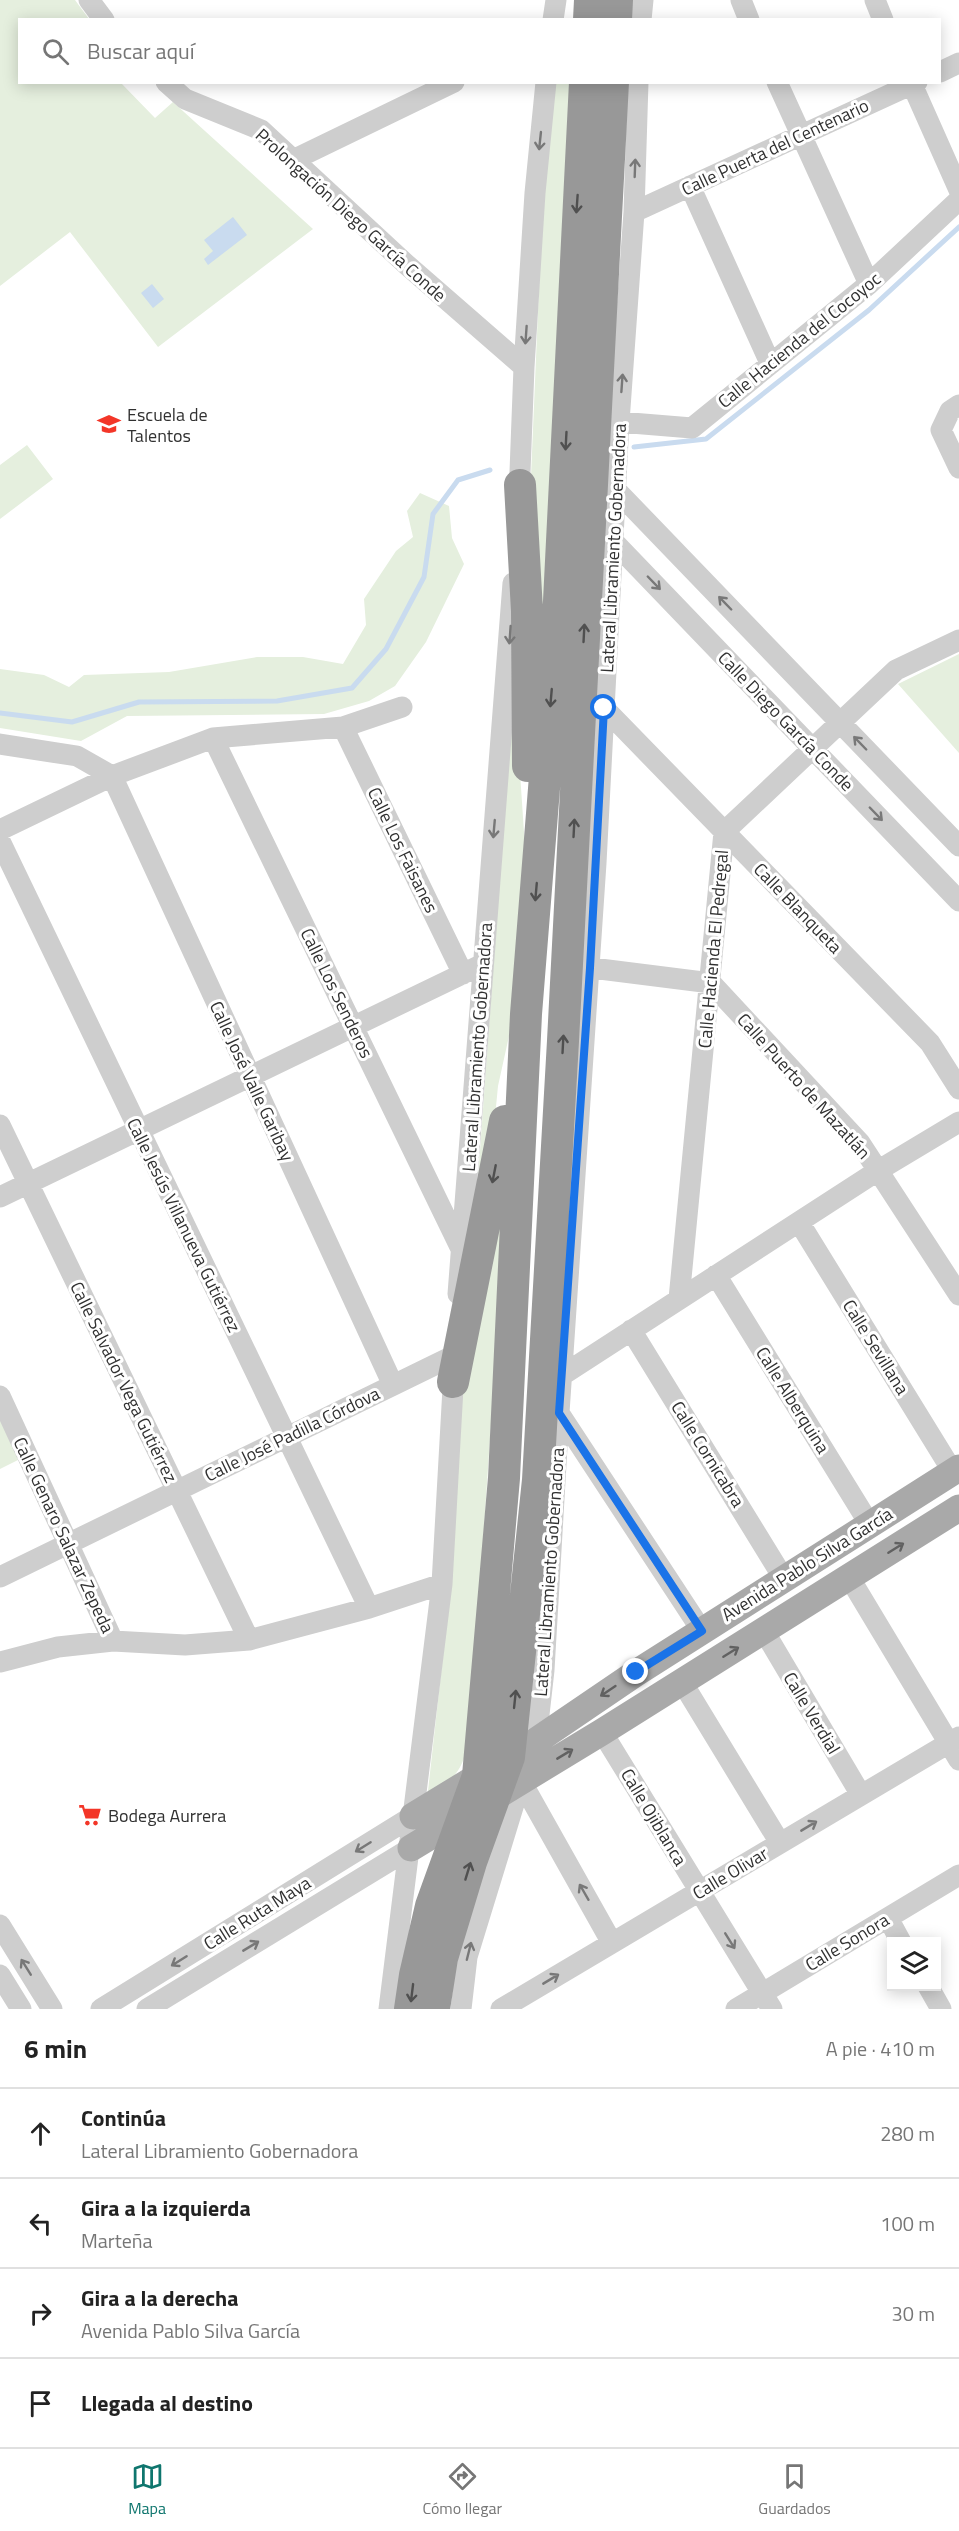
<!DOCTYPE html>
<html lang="es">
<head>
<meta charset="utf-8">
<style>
  body { margin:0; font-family:"Titillium Web",sans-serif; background:#f6f6f6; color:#222 }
  .controls { position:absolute; right:18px; bottom:18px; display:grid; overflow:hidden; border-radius:0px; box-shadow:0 3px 15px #0003 }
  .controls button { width:54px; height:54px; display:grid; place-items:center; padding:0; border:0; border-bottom:2px solid #e0e0e0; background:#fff; color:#222; font:30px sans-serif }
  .stop { position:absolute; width:18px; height:18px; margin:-14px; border:4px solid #1a73e8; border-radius:50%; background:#fff }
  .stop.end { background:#1a73e8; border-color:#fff; box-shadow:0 2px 6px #0008 }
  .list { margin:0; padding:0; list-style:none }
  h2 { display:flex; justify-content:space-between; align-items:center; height:78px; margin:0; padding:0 24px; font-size:26px }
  h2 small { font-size:20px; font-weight:400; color:#767676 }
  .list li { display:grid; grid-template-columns:39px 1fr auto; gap:18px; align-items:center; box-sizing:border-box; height:90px; padding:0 24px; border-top:2px solid #e0e0e0 }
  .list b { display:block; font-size:22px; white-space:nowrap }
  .list p { margin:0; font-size:20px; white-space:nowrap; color:#767676 }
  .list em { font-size:20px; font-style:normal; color:#767676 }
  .icon { flex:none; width:33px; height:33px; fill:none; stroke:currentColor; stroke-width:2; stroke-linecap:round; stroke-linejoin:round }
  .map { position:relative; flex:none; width:959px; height:2009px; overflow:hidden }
  .search { position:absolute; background:#fff; box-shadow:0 3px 15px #0003; left:18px; right:18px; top:18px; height:66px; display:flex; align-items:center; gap:15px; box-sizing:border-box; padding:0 21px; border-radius:0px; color:#767676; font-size:22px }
  .sheet { height:438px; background:#fff }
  nav { display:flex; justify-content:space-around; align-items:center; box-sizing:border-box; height:84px; border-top:2px solid #e0e0e0; background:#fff; font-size:16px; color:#767676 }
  nav a { display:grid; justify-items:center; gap:3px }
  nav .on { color:#0f766e }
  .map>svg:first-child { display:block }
  .green { fill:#e5efde }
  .water { fill:#c9dbef }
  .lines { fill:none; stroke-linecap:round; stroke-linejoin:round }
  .stream { stroke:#c9dbef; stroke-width:5 }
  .minor { stroke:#cecece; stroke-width:21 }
  .major { stroke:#a9a9a9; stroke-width:27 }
  .highway { stroke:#989898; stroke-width:32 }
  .oneway { stroke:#787878 }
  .oneway2 { stroke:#505050 }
  .oneway3 { stroke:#616161 }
  .route { stroke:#1a73e8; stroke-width:8 }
  .labels { text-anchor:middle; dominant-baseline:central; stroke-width:6; stroke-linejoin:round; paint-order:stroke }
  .street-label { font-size:18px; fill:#313131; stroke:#fff }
  .poi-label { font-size:18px; fill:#313131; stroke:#fff; text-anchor:start }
</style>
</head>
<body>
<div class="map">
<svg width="959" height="2009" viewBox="0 0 959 2009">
  <rect width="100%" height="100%" fill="#fff"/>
  <!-- green -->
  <path class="green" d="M0 0H75L89 19 20 20V82L121 83 155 118 173 102 313 229 158 347 70 232 0 286Z
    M555 83H573L541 678 530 500 543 193Z
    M27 445 53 479 0 519V465Z
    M420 493 449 506 452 538 464 564 426 642 395 686 369 701 324 714 127 716 81 741 0 728V669L44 675 69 687 84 675 169 672 257 657H303L343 664 366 625 364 599 396 551 413 537 407 511Z
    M959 654V753L898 684Z
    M514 683 528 892 518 995 498 1086 489 1179 478 1178Z
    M507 1185 470 1737C462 1773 455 1777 427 1800L451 1583 462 1379Z
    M0 1418 20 1459 0 1469Z"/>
  <!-- water -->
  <path class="water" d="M233 217 247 235 208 265 204 259 213 251 204 240Z
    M152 284 164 299 153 308 141 293Z"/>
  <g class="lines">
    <!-- stream -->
    <path class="stream" d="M634 447 706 439 869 310 959 227
      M0 713 72 722 139 702 277 701 352 688 386 649 424 577 433 514 458 480 490 470"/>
    <!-- minor -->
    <path class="minor" d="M89 0 104 20
      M741 0 749 20
      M875 0 883 20
      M553 20 556 0
      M641 20 643 0
      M940 72 959 63
      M166 82 185 99 261 130 407 265 524 367
      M777 82 869 284
      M911 82 959 190
      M293 160 454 82
      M690 186 770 363
      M634 212 917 82
      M959 405 950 411 941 430 959 468
      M619 422 692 428 869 284 959 200
      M616 490 959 846
      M519 498 524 367 535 193 546 82
      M613 541 959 901
      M604 708 930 1043 959 1089
      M343 727 463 974
      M213 738 461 1249
      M0 744 77 756 112 776 213 738 343 727 402 707
      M0 830 112 776 393 1385
      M0 841 369 1608
      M576 966 711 983 860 1143 959 1295
      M0 1125 249 1640
      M0 1197 483 964
      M799 1222 953 1472
      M716 1275 870 1525
      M458 1294 513 583
      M679 1299 724 832 896 670 959 640
      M631 1330 784 1579
      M561 1376 879 1170 959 1122
      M0 1396 113 1641
      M559 1413 702 1631
      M0 1577 455 1355
      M849 1577 959 1760
      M764 1631 861 1795
      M0 1662 58 1647 113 1641 185 1645 249 1640 369 1608 442 1584
      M682 1682 780 1843
      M602 1732 772 2009
      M521 1781 612 1943
      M888 1918 901 1942
      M0 1925 52 2009
      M0 1975 21 2009
      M928 1986 941 2009
      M101 2009 413 1816
      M147 2009 411 1848
      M389 2009 442 1584 454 1370
      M461 2009 467 1957 521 1781 536 1741 544 1670 559 1413 596 863 619 422 634 212 638 82
      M501 2009 959 1737
      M736 2009 959 1875"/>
    <!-- major -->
    <path class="major" d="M413 1816 536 1741 636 1673 959 1468
      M411 1848 602 1732 959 1508"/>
    <!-- highway -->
    <path class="highway" d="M589 20 590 0
      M616 20 617 0
      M520 485 527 611 528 766
      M453 1382 505 1121
      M410 2009 415 1975 431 1906 478 1776 504 1478 526 1014 559 601 585 82
      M434 2009 442 1958 471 1862 509 1757 538 1480 563 1041 613 82"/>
  </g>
  <!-- one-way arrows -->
  <defs><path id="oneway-shaft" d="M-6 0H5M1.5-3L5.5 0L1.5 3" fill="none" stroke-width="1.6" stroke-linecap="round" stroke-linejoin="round" transform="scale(1.5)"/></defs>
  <g class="oneway">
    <use href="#oneway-shaft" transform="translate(540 141) rotate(96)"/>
    <use href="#oneway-shaft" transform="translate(635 168) rotate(-88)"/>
    <use href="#oneway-shaft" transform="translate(526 335) rotate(94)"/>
    <use href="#oneway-shaft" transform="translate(622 383) rotate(-86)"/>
    <use href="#oneway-shaft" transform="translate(654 583) rotate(46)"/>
    <use href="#oneway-shaft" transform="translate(725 603) rotate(-134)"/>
    <use href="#oneway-shaft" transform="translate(510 635) rotate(94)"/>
    <use href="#oneway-shaft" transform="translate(860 743) rotate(-134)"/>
    <use href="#oneway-shaft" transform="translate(876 814) rotate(46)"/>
    <use href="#oneway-shaft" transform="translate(494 829) rotate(95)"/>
    <use href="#oneway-shaft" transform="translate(809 1826) rotate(-31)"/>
    <use href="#oneway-shaft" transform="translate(363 1847) rotate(148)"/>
    <use href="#oneway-shaft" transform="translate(584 1892) rotate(-120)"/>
    <use href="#oneway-shaft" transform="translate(730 1941) rotate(58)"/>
    <use href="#oneway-shaft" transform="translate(251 1946) rotate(-31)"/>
    <use href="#oneway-shaft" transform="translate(469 1951) rotate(-76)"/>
    <use href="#oneway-shaft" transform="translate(179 1961) rotate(148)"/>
    <use href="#oneway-shaft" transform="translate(26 1967) rotate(-122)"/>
    <use href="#oneway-shaft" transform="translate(551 1979) rotate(-31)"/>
  </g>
  <g class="oneway2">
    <use href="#oneway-shaft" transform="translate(577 204) rotate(94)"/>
    <use href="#oneway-shaft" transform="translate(566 441) rotate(93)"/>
    <use href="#oneway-shaft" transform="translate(584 633) rotate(-87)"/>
    <use href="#oneway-shaft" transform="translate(551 698) rotate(95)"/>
    <use href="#oneway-shaft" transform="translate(574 828) rotate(-87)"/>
    <use href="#oneway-shaft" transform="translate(536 892) rotate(95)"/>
    <use href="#oneway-shaft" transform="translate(563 1044) rotate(-87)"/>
    <use href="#oneway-shaft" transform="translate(494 1174) rotate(101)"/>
    <use href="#oneway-shaft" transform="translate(515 1699) rotate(-84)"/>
    <use href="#oneway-shaft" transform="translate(468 1871) rotate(-73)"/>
    <use href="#oneway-shaft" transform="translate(412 1993) rotate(97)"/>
  </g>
  <g class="oneway3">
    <use href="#oneway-shaft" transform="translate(896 1548) rotate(-32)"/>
    <use href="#oneway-shaft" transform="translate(731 1652) rotate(-32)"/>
    <use href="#oneway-shaft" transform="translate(608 1691) rotate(146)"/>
    <use href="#oneway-shaft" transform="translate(565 1754) rotate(-31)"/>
  </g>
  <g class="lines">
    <!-- route -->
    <path class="route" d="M604 708 590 968 559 1413 702 1631 636 1672"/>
  </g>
  <!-- icons -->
  <defs>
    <g id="school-bare" transform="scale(1.8)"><path d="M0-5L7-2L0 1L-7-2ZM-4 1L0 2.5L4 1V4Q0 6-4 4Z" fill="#f33628" stroke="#fff" stroke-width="2.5" paint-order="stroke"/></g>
    <g id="supermarket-bare" transform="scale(1.8)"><path d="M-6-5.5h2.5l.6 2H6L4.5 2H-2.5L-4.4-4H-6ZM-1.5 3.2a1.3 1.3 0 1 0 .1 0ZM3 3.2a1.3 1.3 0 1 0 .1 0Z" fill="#f33628" stroke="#fff" stroke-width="2.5" paint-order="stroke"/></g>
  </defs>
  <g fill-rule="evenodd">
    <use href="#school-bare" x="109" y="424"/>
    <use href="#supermarket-bare" x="90" y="1815"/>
  </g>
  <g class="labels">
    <!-- street labels -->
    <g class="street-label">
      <text transform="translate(775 147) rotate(-25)">Calle Puerta del Centenario</text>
      <text transform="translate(351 215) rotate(42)">Prolongación Diego García Conde</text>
      <text transform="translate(799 340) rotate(-39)">Calle Hacienda del Cocoyoc</text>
      <text transform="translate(613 548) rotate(-87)">Lateral Libramiento Gobernadora</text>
      <text transform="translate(786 721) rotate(46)">Calle Diego García Conde</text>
      <text transform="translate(403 850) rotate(64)">Calle Los Faisanes</text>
      <text transform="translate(798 908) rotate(46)">Calle Blanqueta</text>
      <text transform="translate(713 949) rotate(-85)">Calle Hacienda El Pedregal</text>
      <text transform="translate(337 993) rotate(64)">Calle Los Senderos</text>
      <text transform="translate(477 1047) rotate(-86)">Lateral Libramiento Gobernadora</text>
      <text transform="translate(252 1081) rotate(65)">Calle José Valle Garibay</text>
      <text transform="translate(804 1086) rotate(48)">Calle Puerto de Mazatlán</text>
      <text transform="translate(184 1225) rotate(64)">Calle Jesús Villanueva Gutiérrez</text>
      <text transform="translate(876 1347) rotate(58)">Calle Sevillana</text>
      <text transform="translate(124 1382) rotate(64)">Calle Salvador Vega Gutiérrez</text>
      <text transform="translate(793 1400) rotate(58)">Calle Alberquina</text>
      <text transform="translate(292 1434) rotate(-26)">Calle José Padilla Córdova</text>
      <text transform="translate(708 1454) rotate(58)">Calle Cornicabra</text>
      <text transform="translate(64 1535) rotate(65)">Calle Genaro Salazar Zepeda</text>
      <text transform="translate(807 1564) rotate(-32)">Avenida Pablo Silva García</text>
      <text transform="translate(549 1572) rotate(-86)">Lateral Libramiento Gobernadora</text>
      <text transform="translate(812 1713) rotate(59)">Calle Verdial</text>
      <text transform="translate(654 1817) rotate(59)">Calle Ojiblanca</text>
      <text transform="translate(730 1873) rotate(-31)">Calle Olivar</text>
      <text transform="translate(257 1913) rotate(-32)">Calle Ruta Maya</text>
      <text transform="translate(847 1942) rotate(-31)">Calle Sonora</text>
    </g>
    <!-- poi labels -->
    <g class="poi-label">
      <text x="127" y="414">Escuela de<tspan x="127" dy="21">Talentos</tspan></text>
      <text x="108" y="1815">Bodega Aurrera</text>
    </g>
  </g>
</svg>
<div class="controls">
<button><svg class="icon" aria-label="layers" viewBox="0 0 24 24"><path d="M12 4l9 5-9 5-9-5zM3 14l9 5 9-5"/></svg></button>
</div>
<div class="stop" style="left:604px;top:708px"></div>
<div class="stop end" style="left:636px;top:1672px"></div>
<div class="search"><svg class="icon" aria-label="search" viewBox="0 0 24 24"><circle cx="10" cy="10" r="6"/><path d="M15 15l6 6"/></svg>Buscar aquí</div>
</div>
<section class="sheet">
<h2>6 min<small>A pie · 410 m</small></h2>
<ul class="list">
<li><svg class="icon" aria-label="ahead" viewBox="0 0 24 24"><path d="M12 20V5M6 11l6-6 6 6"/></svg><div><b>Continúa</b><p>Lateral Libramiento Gobernadora</p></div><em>280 m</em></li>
<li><svg class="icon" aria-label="left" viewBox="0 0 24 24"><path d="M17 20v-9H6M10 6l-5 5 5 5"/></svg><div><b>Gira a la izquierda</b><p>Marteña</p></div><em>100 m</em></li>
<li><svg class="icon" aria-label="right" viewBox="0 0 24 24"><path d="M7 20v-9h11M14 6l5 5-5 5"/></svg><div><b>Gira a la derecha</b><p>Avenida Pablo Silva García</p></div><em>30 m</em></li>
<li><svg class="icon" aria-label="arrive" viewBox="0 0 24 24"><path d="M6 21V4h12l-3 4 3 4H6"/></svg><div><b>Llegada al destino</b></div></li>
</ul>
</section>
<nav>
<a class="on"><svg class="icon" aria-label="map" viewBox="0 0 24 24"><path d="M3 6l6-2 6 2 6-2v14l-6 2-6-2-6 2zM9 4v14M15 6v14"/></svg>Mapa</a>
<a><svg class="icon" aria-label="directions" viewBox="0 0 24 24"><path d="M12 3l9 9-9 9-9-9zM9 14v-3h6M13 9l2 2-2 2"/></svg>Cómo llegar</a>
<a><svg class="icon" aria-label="saved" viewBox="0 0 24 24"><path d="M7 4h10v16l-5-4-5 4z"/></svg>Guardados</a>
</nav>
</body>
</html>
